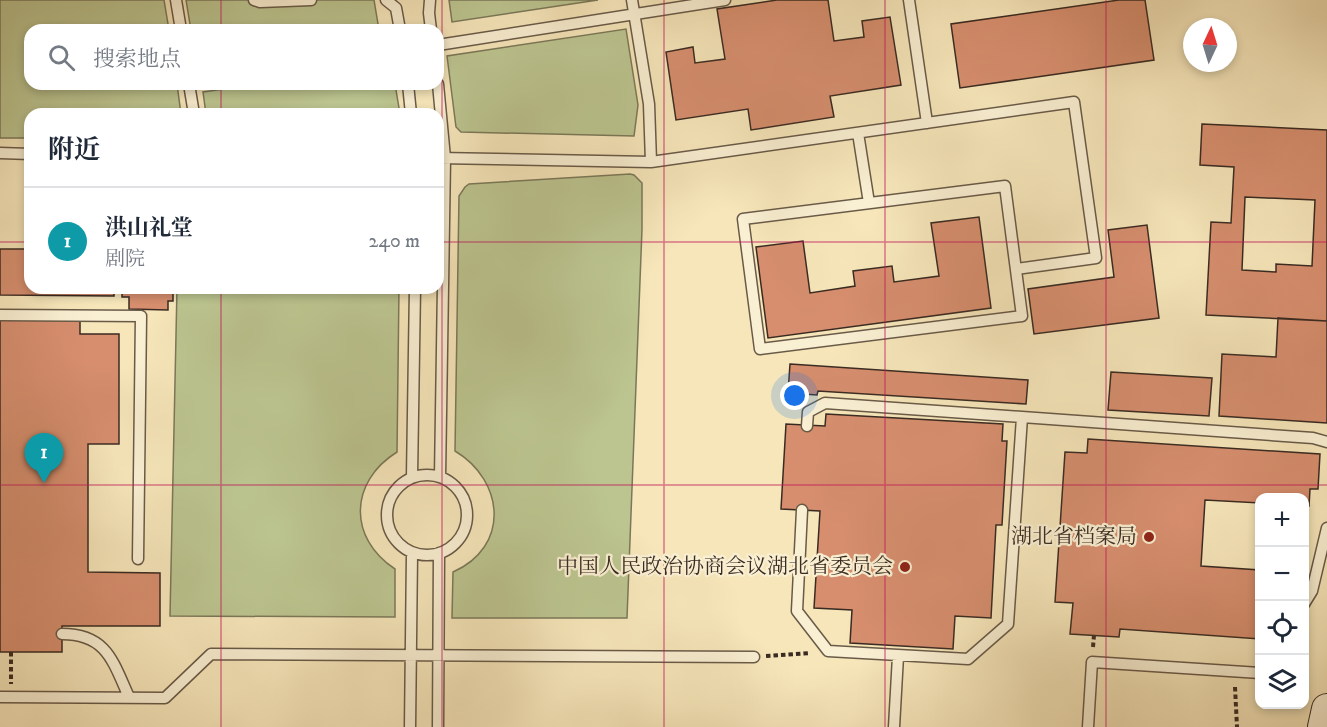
<!DOCTYPE html>
<html lang="zh">
<head>
<meta charset="utf-8">
<style>
  body { margin:0; font-family:"IM FELL DW Pica","Noto Serif SC",serif; background:#f6f6f7; color:#1f2937 }
  .controls { position:absolute; right:18px; bottom:18px; display:grid; overflow:hidden; border-radius:12px; box-shadow:0 3px 9px #0003 }
  .controls button { width:54px; height:54px; display:grid; place-items:center; padding:0; border:0; border-bottom:2px solid #e0e1e3; background:#fff; color:#1f2937; font:30px sans-serif }
  .compass { position:absolute; left:1183px; top:18px; width:54px; height:54px; border-radius:50%; background:#fff; box-shadow:0 3px 9px #0003; rotate:4deg }
  .you { position:absolute; left:795px; top:396px; width:21px; height:21px; margin:-15px; border:4px solid #fff; border-radius:50%; background:#1a73e8; box-shadow:0 0 0 9px #1a73e833 }
  .badge { display:grid; place-items:center; width:39px; height:39px; border-radius:50%; background:#8f2418; color:#fff; font-size:20px; font-weight:700 }
  .pin { position:absolute; translate:-50% -50px; filter:drop-shadow(0 2px 3px #0008) }
  .pin::after { content:''; position:absolute; top:32px; width:21px; height:18px; background:inherit; clip-path:polygon(0 0,100% 0,50% 100%) }
  .list { margin:0; padding:0; list-style:none }
  h2 { display:flex; justify-content:space-between; align-items:center; height:78px; margin:0; padding:0 24px; font-size:26px }
  h2 small { font-size:20px; font-weight:400; color:#747a83 }
  .list li { display:grid; grid-template-columns:39px 1fr auto; gap:18px; align-items:center; box-sizing:border-box; height:108px; padding:0 24px; border-top:2px solid #e0e1e3 }
  .list b { display:block; font-size:22px; white-space:nowrap }
  .list p { margin:0; font-size:20px; white-space:nowrap; color:#747a83 }
  .list em { font-size:20px; font-style:normal; color:#747a83 }
  .icon { flex:none; width:33px; height:33px; fill:none; stroke:currentColor; stroke-width:2; stroke-linecap:round; stroke-linejoin:round }
  .map { position:relative; flex:none; width:1327px; height:727px; overflow:hidden }
  .search { position:absolute; background:#fff; box-shadow:0 3px 9px #0003; left:24px; top:24px; width:420px; height:66px; display:flex; align-items:center; gap:15px; box-sizing:border-box; padding:0 21px; border-radius:18px; color:#747a83; font-size:22px }
  .panel { position:absolute; background:#fff; box-shadow:0 3px 9px #0003; left:24px; top:108px; width:420px; height:186px; border-radius:18px }
  .map>svg:first-child { display:block }
  .green { fill:#bcc590; stroke:#7b7859; stroke-width:1.5 }
  .building { fill:#d68e6e; stroke:#3a2b22; stroke-width:1.5; fill-rule:evenodd }
  .lines { fill:none; stroke-linecap:round; stroke-linejoin:round }
  .lane-casing { stroke:#695a48; stroke-width:13 }
  .secondary-casing { stroke:#3a2b22; stroke-width:32 }
  .path { stroke:#3a2b22; stroke-width:4; stroke-dasharray:4.5 3; stroke-linecap:butt }
  .lane { stroke:#f9efd2; stroke-width:10 }
  .secondary { stroke:#f9efd2; stroke-width:30 }
  .grid { fill:none; stroke:#c2185b; stroke-width:1.5; stroke-opacity:0.55 }
  .poi-dot { fill:#8f2418; stroke:#f9efd2; stroke-width:2 }
  .labels { text-anchor:middle; dominant-baseline:central; stroke-width:4.5; stroke-linejoin:round; paint-order:stroke }
  .poi-label { font-size:21px; fill:#3a2b22; stroke:#f9efd2; text-anchor:end }
</style>
</head>
<body>
<div class="map">
<svg width="1327" height="727" viewBox="0 0 1327 727">
  <rect width="100%" height="100%" fill="#f6e6ba"/>
  <filter id="stains"><feTurbulence type="fractalNoise" baseFrequency=".00333" numOctaves="4"/><feColorMatrix values="0 0 0 0 .2 0 0 0 0 .09 0 0 0 0 .02 0 0 0 .5 -.17"/></filter>
  <radialGradient id="worn" r=".72"><stop offset=".6" stop-color="#630" stop-opacity="0"/><stop offset="1" stop-color="#630" stop-opacity=".3"/></radialGradient>
  <!-- green -->
  <path class="green" d="M0 0H164L169 30H30V84H177L181 114H30V138H0Z
    M186 0H374L379 30H191Z
    M449 0H598L452 22Z
    M626 29 638 105 634 136 461 132 456 127 447 56Z
    M259 84H395L400 114H206L203 92Z
    M630 174 634 175 642 183V229L627 618H452L453 572C510 547 505 481 455 451L459 196 465 187 469 184Z
    M177 288H399L397 452C349 482 348 538 395 569V617L170 616Z"/>
  <!-- building -->
  <path class="building" d="M777 0H828L834 41 864 37 862 21 890 17 901 85 830 96 834 117 751 130 748 109 676 120 666 52 693 47 695 63 725 59 717 9Z
    M1119 0H1145L1154 60 960 88 951 24Z
    M1202 124 1327 130V321L1206 315 1211 222 1231 223 1234 167 1200 165ZM1245 197 1315 200 1312 266 1276 264V272L1242 270Z
    M979 217 991 308 768 338 756 247 803 241 810 293 855 286 853 271 892 266 894 282 939 276 931 223Z
    M1147 225 1159 318 1034 334 1028 289 1114 277 1108 230Z
    M0 249H30V288H114V296L0 295Z
    M122 288H173V301H168V310L129 309V297H122Z
    M1278 318 1327 321V423L1219 416 1222 354 1276 357Z
    M0 320H80V334H119V444H88V572L160 573V626H62V652H0Z
    M790 364 1028 380 1026 404 818 391 817 395 788 393Z
    M1111 372 1212 378 1209 416 1108 410Z
    M826 414 1003 424 1002 441H1007L1002 525H996L991 618 955 616 953 649 850 643 852 610 814 608 820 511 781 509 786 424 825 426Z
    M1088 439 1320 454 1318 489H1310L1309 506H1304V498H1260V503L1205 500 1201 566 1260 570V639L1120 629 1119 637 1070 634 1073 603 1055 602 1065 452 1087 453Z"/>
  <g class="lines">
    <!-- lane casing -->
    <g class="lane-casing">
      <path id="lane" d="M176 0 181 30
        M254 0 260 2 311 0
        M386 0 396 8 400 30
        M430 0 429 13 431 30
        M632 0 649 104 651 162
        M909 0 927 123
        M438 45 725 0
        M189 84 194 114
        M408 84 411 114
        M438 84 445 158 440 477
        M858 133 869 203
        M0 153 30 154
        M438 158 651 162 1074 102 1096 258 1016 269
        M1005 186 1022 316 760 349 743 219Z
        M0 315 141 316 138 559
        M1022 417 1313 438 1327 442
        M387 515a40 40 0 1 1 80 0a40 40 0 1 1-80 0Z
        M412 476 415 288
        M802 510 797 611 828 651 968 659 1008 624 1022 417 825 403 808 412 807 426
        M1304 604 1312 591 1327 528
        M62 634C107 634 113 662 129 697
        M0 697 165 698 211 654 754 657
        M410 727 412 553
        M438 727 439 553
        M894 727 898 656
        M1088 727 1092 662 1260 673"/>
    </g>
    <!-- secondary casing -->
    <g class="secondary-casing">
      <path id="secondary" d="M1323 727 1327 709"/>
    </g>
    <!-- path -->
    <path class="path" d="M1093 647 1094 635
      M11 652V684
      M766 656 810 653
      M1235 687 1237 727"/>
    <!-- lane -->
    <use href="#lane" class="lane"/>
    <!-- secondary -->
    <use href="#secondary" class="secondary"/>
  </g>
  <!-- grid -->
  <path class="grid" d="M221 0V30M442 0V727M664 0V727M885 0V727M1106 0V727M221 84V114M0 242H30M438 242H1327M221 288V727M0 485H1327"/>
  <!-- markers -->
  <g class="poi-dot">
    <circle cx="1149" cy="537" r="6"/>
    <circle cx="905" cy="567" r="6"/>
  </g>
  <g class="labels">
    <!-- poi labels -->
    <g class="poi-label">
      <text x="1137" y="537">湖北省档案局</text>
      <text x="893" y="567">中国人民政治协商会议湖北省委员会</text>
    </g>
  </g>
  <rect width="100%" height="100%" filter="url(#stains)"/>
  <rect width="100%" height="100%" fill="url(#worn)"/>
</svg>
<div class="controls">
<button>+</button>
<button>−</button>
<button><svg class="icon" aria-label="locate" viewBox="0 0 24 24"><circle cx="12" cy="12" r="6"/><path d="M12 2v4M12 18v4M2 12h4M18 12h4"/></svg></button>
<button><svg class="icon" aria-label="layers" viewBox="0 0 24 24"><path d="M12 4l9 5-9 5-9-5zM3 14l9 5 9-5"/></svg></button>
</div>
<svg class="compass" viewBox="-18 -18 36 36"><path d="M0-13l5 13h-10z" fill="#e53935"/><path d="M0 13l5-13h-10z" fill="#747a83"/></svg>
<div class="you"></div>
<div class="pin badge" style="left:44px;top:483px;background:#0f9aa8">1</div>
<div class="search"><svg class="icon" aria-label="search" viewBox="0 0 24 24"><circle cx="10" cy="10" r="6"/><path d="M15 15l6 6"/></svg>搜索地点</div>
<section class="panel">
<h2>附近<small></small></h2>
<ul class="list">
<li><span class="badge" style="background:#0f9aa8">1</span><div><b>洪山礼堂</b><p>剧院</p></div><em>240 m</em></li>
</ul>
</section>
</div>
</body>
</html>
